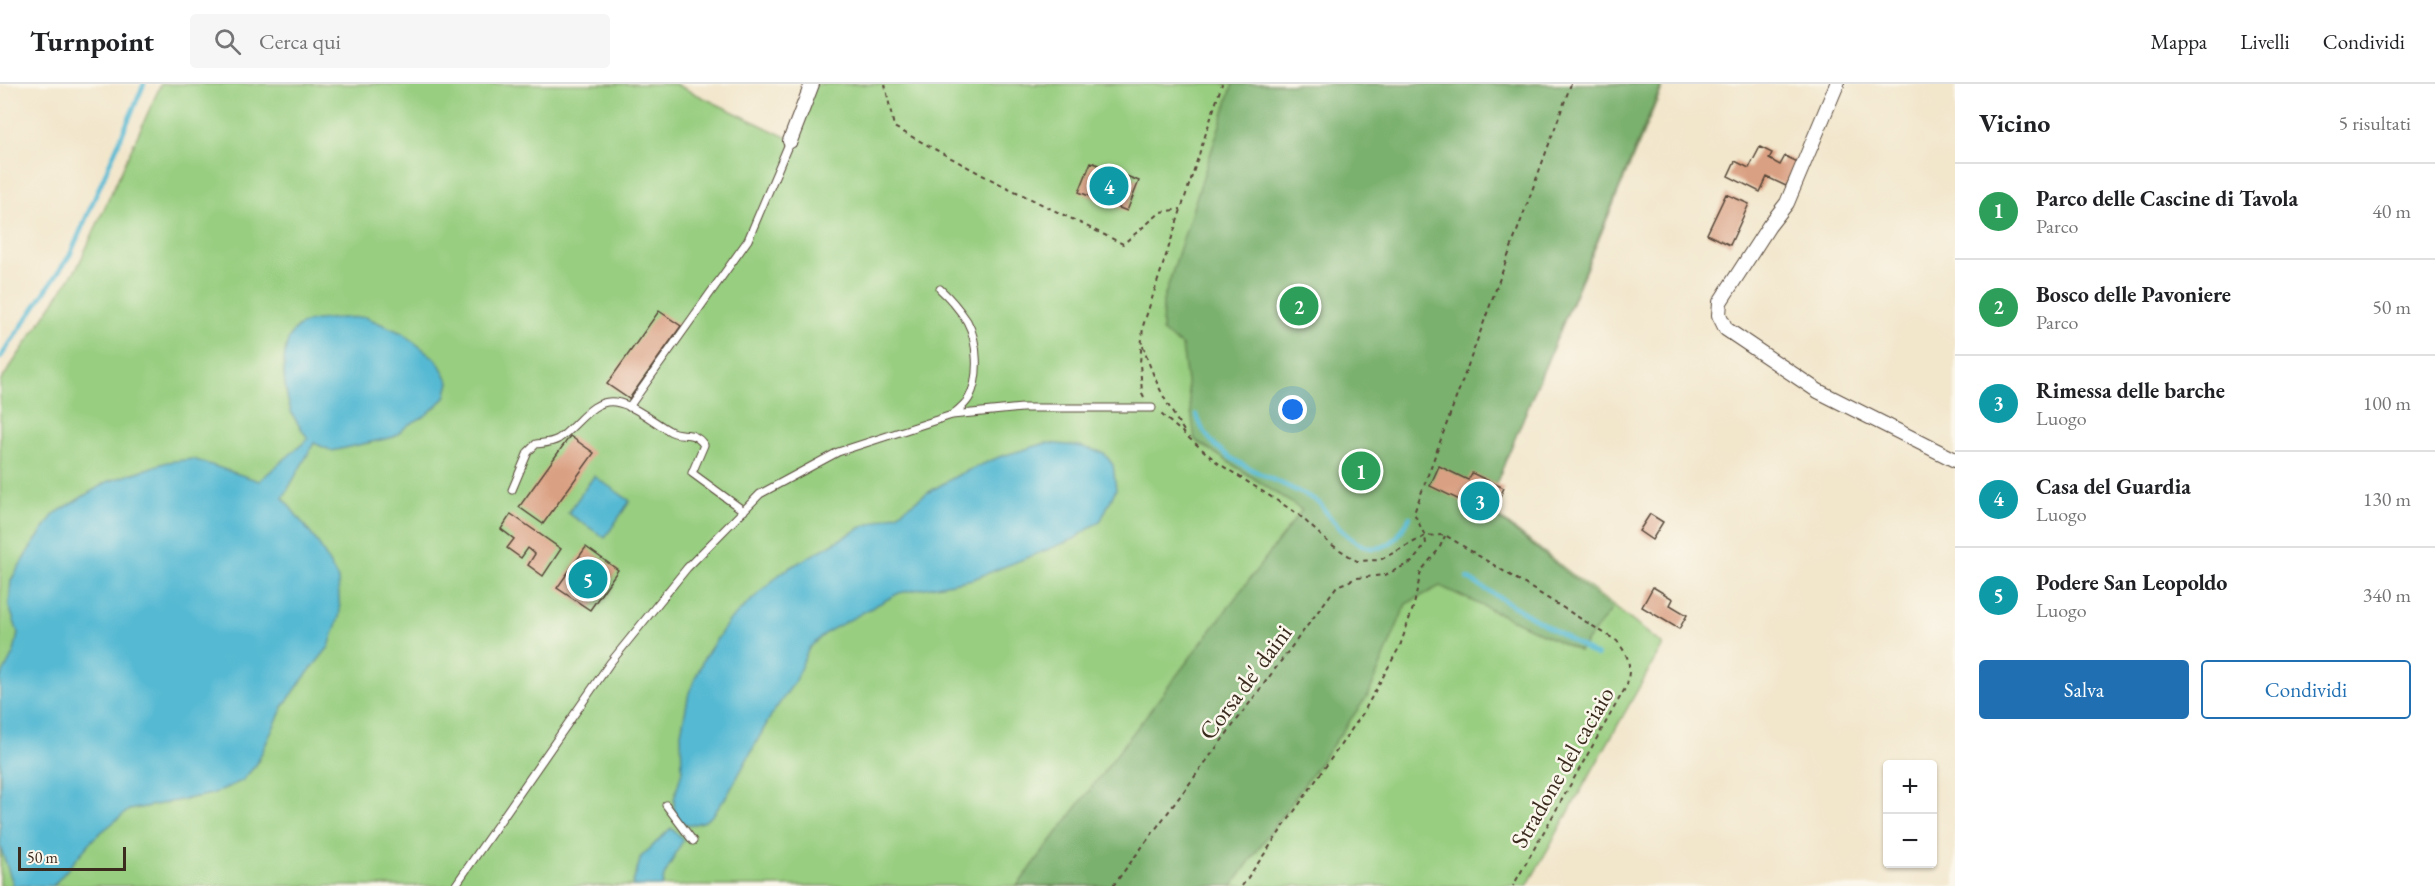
<!DOCTYPE html>
<html lang="it">
<head>
<meta charset="utf-8">
<style>
  body { margin:0; font-family:"EB Garamond",serif; background:#f6f6f6; color:#202124 }
  .controls { position:absolute; right:18px; bottom:18px; display:grid; overflow:hidden; border-radius:6px; box-shadow:0 2px 4px #0004 }
  .controls button { width:54px; height:54px; display:grid; place-items:center; padding:0; border:0; border-bottom:2px solid #e0e0e0; background:#fff; color:#202124; font:30px sans-serif }
  .scale { position:absolute; left:18px; bottom:15px; width:108px; box-sizing:border-box; padding-left:6px; border:3px solid #3b2a1e; border-top:0; font-size:16px; line-height:21px; white-space:nowrap; color:#3b2a1e; -webkit-text-stroke:4px #fbf7ec; paint-order:stroke }
  .you { position:absolute; left:1293px; top:326px; width:21px; height:21px; margin:-15px; border:4px solid #fff; border-radius:50%; background:#1a73e8; box-shadow:0 0 0 9px #1a73e833 }
  .badge { display:grid; place-items:center; width:39px; height:39px; border-radius:50%; background:#1f6fb2; color:#fff; font-size:20px; font-weight:700 }
  .pin { position:absolute; translate:-50% -50%; border:3px solid #fff; box-shadow:0 2px 6px #0006 }
  .list { margin:0; padding:0; list-style:none }
  h2 { display:flex; justify-content:space-between; align-items:center; height:78px; margin:0; padding:0 24px; font-size:26px }
  h2 small { font-size:20px; font-weight:400; color:#757577 }
  .list li { display:grid; grid-template-columns:39px 1fr auto; gap:18px; align-items:center; box-sizing:border-box; height:96px; padding:0 24px; border-top:2px solid #e0e0e0 }
  .list b { display:block; font-size:22px; white-space:nowrap }
  .list p { margin:0; font-size:20px; white-space:nowrap; color:#757577 }
  .list em { font-size:20px; font-style:normal; color:#757577 }
  .actions { display:flex; gap:12px; padding:18px 24px }
  .actions a { flex:1; padding:14px 0; border:2px solid #1f6fb2; border-radius:6px; text-align:center; font-size:21px; color:#1f6fb2 }
  .actions .main { background:#1f6fb2; color:#fff }
  .icon { flex:none; width:33px; height:33px; fill:none; stroke:currentColor; stroke-width:2; stroke-linecap:round; stroke-linejoin:round }
  .map { position:relative; flex:none; width:1955px; height:802px; overflow:hidden }
  header { display:flex; align-items:center; gap:36px; box-sizing:border-box; height:84px; padding:0 30px; background:#fff; border-bottom:2px solid #e0e0e0 }
  header strong { font-size:28px }
  nav { display:flex; gap:33px; margin-inline-start:auto; font-size:21px }
  .search { width:420px; height:54px; background:#f6f6f6; display:flex; align-items:center; gap:15px; box-sizing:border-box; padding:0 21px; border-radius:6px; color:#757577; font-size:22px }
  main { display:flex }
  aside { flex:1; background:#fff }
  .map>svg:first-child { display:block }
  .green { fill:#98ce80; stroke:#6a7c4f; stroke-width:1.5 }
  .forest { fill:#7ab16e; stroke:#5a6e46; stroke-width:1.5 }
  .water { fill:#54b9d3; stroke:#487278; stroke-width:1.5 }
  .lines { fill:none; stroke-linecap:round; stroke-linejoin:round }
  .stream { stroke:#54b9d3; stroke-width:4.5 }
  .building { fill:#daa083 }
  .service-casing { stroke:#564638; stroke-width:9 }
  .minor-casing { stroke:#564638; stroke-width:16 }
  .path { stroke:#564638; stroke-width:2; stroke-dasharray:4.5 4.5; stroke-linecap:butt }
  .service { stroke:#fff; stroke-width:7 }
  .minor { stroke:#fff; stroke-width:14 }
  .labels { text-anchor:middle; dominant-baseline:central; stroke-width:5; stroke-linejoin:round; paint-order:stroke }
  .street-label { font-size:24px; fill:#3b2a1e; stroke:#fbf7ec }
</style>
</head>
<body>
<header>
<strong>Turnpoint</strong>
<div class="search"><svg class="icon" aria-label="search" viewBox="0 0 24 24"><circle cx="10" cy="10" r="6"/><path d="M15 15l6 6"/></svg>Cerca qui</div>
<nav><a>Mappa</a><a>Livelli</a><a>Condividi</a></nav>
</header>
<main>
<div class="map">
<svg width="1955" height="802" viewBox="0 0 1955 802">
  <rect width="100%" height="100%" fill="#fbf7ec"/>
  <filter id="ink" filterUnits="userSpaceOnUse"><feTurbulence type="fractalNoise" baseFrequency=".0167" numOctaves="2"/><feDisplacementMap in="SourceGraphic" scale="12" xChannelSelector="R" yChannelSelector="G"/><feConvolveMatrix kernelMatrix="1 2 1 2 8 2 1 2 1" color-interpolation-filters="sRGB"/></filter>
  <filter id="wash" filterUnits="userSpaceOnUse"><feTurbulence type="fractalNoise" baseFrequency=".008" numOctaves="4" result="noise"/><feDisplacementMap in="SourceGraphic" scale="24" xChannelSelector="R" yChannelSelector="G"/><feGaussianBlur stdDeviation="1.35" result="paint"/><feColorMatrix in="noise" values="0 0 0 0 0 0 0 0 0 0 0 0 0 0 0 0 0 1.4 0 .05"/><feComposite in="paint" operator="in"/></filter>
  <g filter="url(#wash)">
    <rect width="100%" height="100%" fill="#f2e6cb"/>
    <!-- green -->
    <path class="green" d="M161 0H675L790 55 814 0H1664L1486 423 1663 561 1527 802H0V298L78 182Z"/>
    <!-- forest -->
    <path class="forest" d="M1233 0H1662L1486 424 1612 525 1579 567 1440 502 1406 520 1369 610 1232 802H1017L1302 426 1195 356 1182 262 1162 247 1163 217Z"/>
    <!-- water -->
    <path class="water" d="M365 233 402 249 437 276 449 298 445 314 425 332 408 341 394 353 332 367 314 359 283 414 318 459 338 495 340 530 329 563 303 595 283 623 256 681 242 697 212 710 129 726 94 754 53 802H14L0 763V595L14 568 18 549 9 522 11 496 29 466 54 430 107 398 167 378 193 375 259 397 308 355C303 346 295 337 291 327 283 303 276 250 305 239 316 234 351 234 365 233Z
      M1046 359 1079 362 1104 369 1113 381 1116 405 1101 436 1074 455 973 495 899 509 827 548 809 564 794 599 772 630 728 710 713 731 703 738 690 741 680 738 674 727V715L682 687 681 649 689 609 704 574 729 537 782 488 862 443 897 430 927 409 960 390 999 373Z
      M594 392 630 417 605 454 568 429Z
      M671 744 683 756 664 792 662 802H632L641 773Z"/>
    <g class="lines">
      <!-- stream -->
      <path class="stream" d="M0 274 70 171 144 0
        M1197 331C1208 374 1263 389 1299 408 1305 411 1314 414 1319 419 1323 422 1326 429 1330 433 1339 445 1357 464 1374 464 1393 464 1401 448 1410 433
        M1467 494 1597 572"/>
    </g>
    <g id="blocks">
      <!-- building -->
      <path class="building" d="M1760 63 1772 69 1769 75 1780 81 1785 72 1798 78 1786 102 1767 93 1760 108 1728 92 1735 77 1749 84Z
        M1091 78 1139 97 1127 127 1079 108Z
        M1726 110 1749 120 1730 161 1707 150Z
        M659 227 681 242 629 315 607 300Z
        M570 352 594 369 543 440 519 423Z
        M1439 382 1468 396 1472 389 1504 404 1491 431 1430 402Z
        M511 430 561 465 543 492 528 481 535 470 528 464 521 474 507 464 514 455 501 445Z
        M1650 430 1663 438 1652 456 1639 447Z
        M586 463 618 486 590 526 557 504Z
        M1653 503 1673 515 1670 521 1687 531 1679 545 1642 523Z"/>
    </g>
  </g>
  <g filter="url(#ink)">
    <use href="#blocks" fill-opacity="0" stroke="#564638" stroke-width="1.5"/>
    <g class="lines">
      <!-- service casing -->
      <g class="service-casing">
        <path id="service" d="M940 205C951 215 959 225 967 237 978 257 980 294 969 314 965 321 958 326 952 331
          M629 323 748 156 790 57
          M512 406 528 368 536 360C543 359 551 359 558 355 576 344 592 314 615 318 634 321 651 336 668 346 681 355 692 344 704 361L692 389 744 427
          M666 721 693 757
          M455 802 610 579 687 484 760 410 838 368 952 331 1022 324H1152"/>
      </g>
      <!-- minor casing -->
      <g class="minor-casing">
        <path id="minor" d="M1837 0 1787 119 1769 142 1720 218 1719 231 1726 245 1818 307 1955 376
          M790 57 812 0"/>
      </g>
      <!-- path -->
      <path class="path" d="M885 0 894 43 986 93 1123 160 1161 128 1181 125
        M1143 262C1153 294 1167 322 1186 350
        M1144 313 1142 309 1140 279 1143 242 1222 0
        M1161 330 1218 379 1298 430 1329 459 1357 477 1380 476 1425 452 1445 451 1617 557C1630 574 1631 580 1627 601L1513 802
        M1113 802 1337 502 1357 494 1385 491 1412 478 1426 460 1425 452 1414 429 1571 0
        M1242 802 1363 629 1400 562 1414 521 1421 487 1439 465 1445 452"/>
      <!-- service -->
      <use href="#service" class="service"/>
      <!-- minor -->
      <use href="#minor" class="minor"/>
    </g>
  </g>
  <g class="labels">
    <!-- street labels -->
    <g class="street-label">
      <text transform="translate(1245 598) rotate(-53)">Corsa de' daini</text>
      <text transform="translate(1562 683) rotate(-60)">Stradone del caciaio</text>
    </g>
  </g>
</svg>
<div class="controls">
<button>+</button>
<button>−</button>
</div>
<div class="scale">50 m</div>
<div class="you"></div>
<div class="pin badge" style="left:1361px;top:387px;background:#2e9e5b">1</div>
<div class="pin badge" style="left:1299px;top:222px;background:#2e9e5b">2</div>
<div class="pin badge" style="left:1480px;top:417px;background:#0f9aa8">3</div>
<div class="pin badge" style="left:1109px;top:102px;background:#0f9aa8">4</div>
<div class="pin badge" style="left:588px;top:495px;background:#0f9aa8">5</div>
</div>
<aside>
<h2>Vicino<small>5 risultati</small></h2>
<ul class="list">
<li><span class="badge" style="background:#2e9e5b">1</span><div><b>Parco delle Cascine di Tavola</b><p>Parco</p></div><em>40 m</em></li>
<li><span class="badge" style="background:#2e9e5b">2</span><div><b>Bosco delle Pavoniere</b><p>Parco</p></div><em>50 m</em></li>
<li><span class="badge" style="background:#0f9aa8">3</span><div><b>Rimessa delle barche</b><p>Luogo</p></div><em>100 m</em></li>
<li><span class="badge" style="background:#0f9aa8">4</span><div><b>Casa del Guardia</b><p>Luogo</p></div><em>130 m</em></li>
<li><span class="badge" style="background:#0f9aa8">5</span><div><b>Podere San Leopoldo</b><p>Luogo</p></div><em>340 m</em></li>
</ul>
<div class="actions"><a class="main">Salva</a><a>Condividi</a></div>
</aside>
</main>
</body>
</html>
